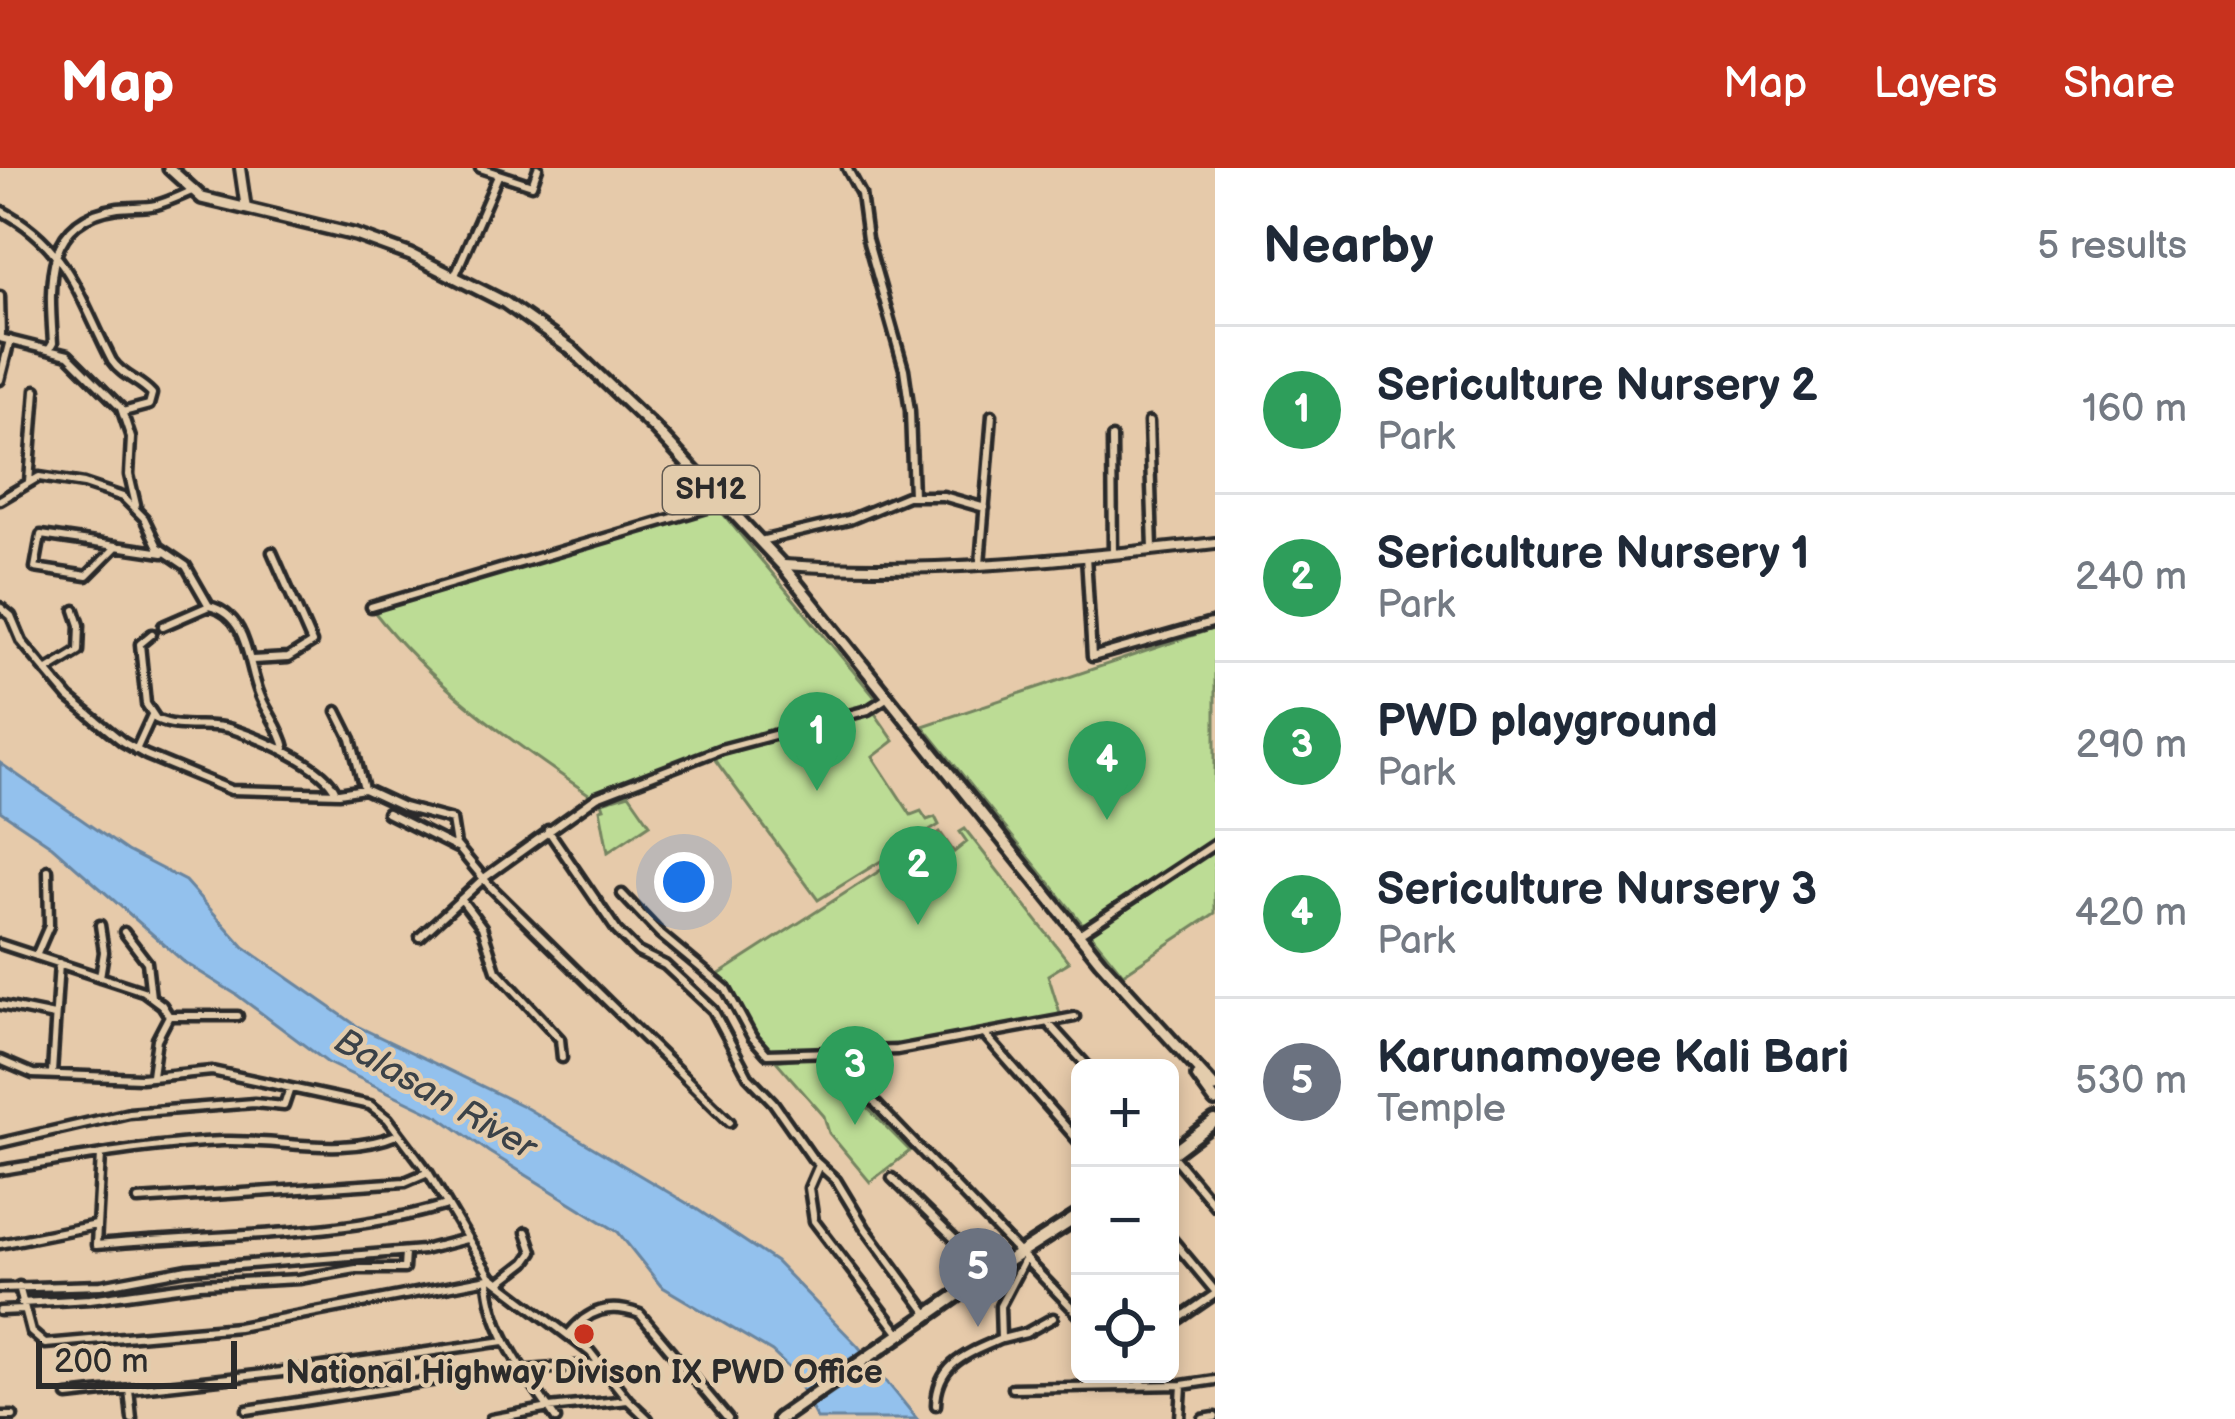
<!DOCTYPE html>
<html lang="en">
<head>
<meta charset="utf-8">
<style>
  body { margin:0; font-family:"Balsamiq Sans",sans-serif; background:#f2f2f3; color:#1f2937 }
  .controls { position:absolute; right:36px; bottom:36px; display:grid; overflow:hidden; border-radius:18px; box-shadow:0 6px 18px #0003 }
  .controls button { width:108px; height:108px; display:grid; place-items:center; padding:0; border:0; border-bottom:3px solid #e0e1e3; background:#fff; color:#1f2937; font:60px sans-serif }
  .scale { position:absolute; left:36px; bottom:30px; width:201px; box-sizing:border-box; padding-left:12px; border:6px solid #2b2b2b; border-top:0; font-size:33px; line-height:42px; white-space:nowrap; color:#2b2b2b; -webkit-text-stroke:9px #e3ccac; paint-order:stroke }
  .you { position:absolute; left:684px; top:714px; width:42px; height:42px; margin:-30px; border:9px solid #fff; border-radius:50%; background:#1a73e8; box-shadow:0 0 0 18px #1a73e833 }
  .badge { display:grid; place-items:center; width:78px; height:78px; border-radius:50%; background:#c8321e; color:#fff; font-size:39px; font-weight:700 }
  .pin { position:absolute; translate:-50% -99px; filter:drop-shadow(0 3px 6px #0008) }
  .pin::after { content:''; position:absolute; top:63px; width:42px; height:36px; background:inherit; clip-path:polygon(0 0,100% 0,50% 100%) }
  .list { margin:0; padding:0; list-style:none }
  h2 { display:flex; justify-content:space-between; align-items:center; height:156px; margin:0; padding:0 48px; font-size:51px }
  h2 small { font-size:39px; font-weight:400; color:#747a83 }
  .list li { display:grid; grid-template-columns:78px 1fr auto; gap:36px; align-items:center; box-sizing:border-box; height:168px; padding:0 48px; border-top:3px solid #e0e1e3 }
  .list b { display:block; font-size:45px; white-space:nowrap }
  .list p { margin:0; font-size:39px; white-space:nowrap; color:#747a83 }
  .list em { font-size:39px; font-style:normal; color:#747a83 }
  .icon { flex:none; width:66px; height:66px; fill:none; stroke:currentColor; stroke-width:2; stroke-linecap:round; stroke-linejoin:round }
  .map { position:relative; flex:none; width:1215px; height:1251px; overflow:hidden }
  header { display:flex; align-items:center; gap:72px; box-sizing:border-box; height:168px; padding:0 60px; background:#c8321e; color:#fff }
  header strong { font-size:57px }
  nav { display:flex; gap:66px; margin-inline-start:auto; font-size:42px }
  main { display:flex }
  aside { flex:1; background:#fff }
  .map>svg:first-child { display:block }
  .green { fill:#bcdc95; stroke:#748460; stroke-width:3 }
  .water { fill:#93c1ed; stroke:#69859f; stroke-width:3 }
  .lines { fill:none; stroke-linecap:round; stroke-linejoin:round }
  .minor-casing { stroke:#2b2b2b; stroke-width:15 }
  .tertiary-casing { stroke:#2b2b2b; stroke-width:16 }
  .primary-casing { stroke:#2b2b2b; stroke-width:18 }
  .trunk-casing { stroke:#2b2b2b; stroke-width:20 }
  .minor { stroke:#e3ccac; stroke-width:6 }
  .tertiary { stroke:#e3ccac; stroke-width:8 }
  .primary { stroke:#e3ccac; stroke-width:9 }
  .trunk { stroke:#e3ccac; stroke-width:10 }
  .poi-dot { fill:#c8321e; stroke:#e3ccac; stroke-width:4.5 }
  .labels { text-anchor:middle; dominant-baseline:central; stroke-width:9; stroke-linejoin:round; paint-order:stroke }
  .shield { fill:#e3ccac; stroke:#625b52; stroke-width:3 }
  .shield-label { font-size:30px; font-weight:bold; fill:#2b2b2b }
  .poi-label { font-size:33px; font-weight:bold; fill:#2b2b2b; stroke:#e3ccac }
  .water-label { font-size:36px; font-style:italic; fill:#3b4248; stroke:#e3ccac }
</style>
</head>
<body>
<header>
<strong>Map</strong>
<nav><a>Map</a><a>Layers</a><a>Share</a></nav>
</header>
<main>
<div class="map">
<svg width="1215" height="1251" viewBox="0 0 1215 1251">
  <rect width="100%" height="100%" fill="#e6caaa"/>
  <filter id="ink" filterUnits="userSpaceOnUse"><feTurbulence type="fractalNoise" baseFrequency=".00833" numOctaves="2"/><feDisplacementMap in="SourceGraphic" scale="24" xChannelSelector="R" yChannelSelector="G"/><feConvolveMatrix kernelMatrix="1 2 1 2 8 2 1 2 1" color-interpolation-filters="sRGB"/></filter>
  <g filter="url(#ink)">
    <!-- green -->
    <path class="green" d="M719 341 878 533 731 573 590 627C510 572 432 518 372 441Z
      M1215 460V745L1123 806 923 558Z
      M874 544 894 573 873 589 911 647 921 643 927 652 935 649 939 657 818 732 713 589Z
      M629 626 650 656 608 684 600 641 604 640 602 634Z
      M965 661 1069 794 1048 807 1060 845 1048 852 899 880 768 884 758 876 715 809 940 664 954 684 967 674 960 664Z
      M816 888 910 983 870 1014 829 965 824 948 776 893Z"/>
    <!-- water -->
    <path class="water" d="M0 595 127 683 185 713 244 779 357 858 523 938 695 1040 776 1094 858 1178 917 1251H817L792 1203 772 1184 661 1118 618 1064 489 984 440 949 328 895 237 827 184 794 52 678 0 643Z"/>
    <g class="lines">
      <!-- minor casing -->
      <g class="minor-casing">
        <path id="minor" d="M480 0 532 17 538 0
          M847 0 861 26 867 71 904 201 910 243 913 328
          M0 42C68 77 79 129 112 193 123 209 140 212 152 226L149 237 123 244
          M455 107 498 8
          M0 128 1 170
          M0 170 68 187 121 240 131 270 129 307 136 337
          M49 182 53 175C49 115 43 51 118 40 131 38 144 40 156 37 168 34 180 28 192 23
          M0 212 10 172
          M1149 254 1153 381
          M1112 270 1113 386
          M29 314 36 222
          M0 332 39 309 84 316 123 329 144 350 158 379 186 398 209 438C250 448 247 497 260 527 267 545 281 561 285 580
          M760 373 849 352 907 328H943L985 340
          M117 378 87 408 35 400 41 367 163 385
          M1086 388 1092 489 1215 454
          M980 396 992 247
          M0 439 11 448 22 474 69 530 123 574 146 587 231 622 339 625 364 621 403 639 452 652 456 677 489 717 730 954
          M371 439 724 335
          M163 458 209 438
          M152 466 140 476 146 536 156 551C181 563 208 553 232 561 259 570 326 597 336 625
          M252 492 288 490 312 475 272 384
          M46 503 79 483 80 457 75 442
          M337 543 351 571 364 621
          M136 582 152 547
          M387 645 457 680
          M548 662 617 763 638 784 665 797 713 842 748 908 773 934 813 991 836 1012 865 1060 929 1147
          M622 726 660 766 726 821 752 869 767 886 897 882 1075 849
          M461 731 482 759 496 802 560 871 562 890
          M124 764 147 794 151 829
          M1079 766 1215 676
          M420 769 484 710 597 629 721 581 868 542 888 529
          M0 776 143 823 162 837 169 848H238
          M36 788 49 758 48 702
          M100 809 104 784 100 757
          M0 837 54 848
          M1048 855 1089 900
          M985 867 1080 975
          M829 887 1080 1148
          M0 892 33 906 141 910 212 903 370 937 388 951 428 1004 490 1108 590 1184 628 1232 648 1251
          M52 905 59 795
          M152 907 157 871 169 848
          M0 975 129 945 254 935 284 938 290 920
          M1171 986 1215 1038
          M101 987 96 1077C212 1066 336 1070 447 1037
          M819 997 809 1020 814 1053 900 1166
          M0 1002C73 991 149 976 223 973 282 971 343 990 399 966
          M892 1010 988 1104
          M138 1032 405 1014 426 1005
          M1170 1069 1215 1123
          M0 1076 96 1057
          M488 1114C492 1166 528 1209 556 1251
          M499 1115 526 1094 533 1084 526 1064
          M19 1118 31 1164 45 1176 238 1159 493 1110
          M0 1120 101 1117 187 1101 423 1082 466 1071
          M21 1135 90 1131 200 1116 299 1111 356 1101H404L405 1084
          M0 1143 23 1142
          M1170 1157 1215 1126
          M568 1167C589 1141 609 1135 640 1146L728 1251
          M1002 1171 1026 1165 1053 1150
          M1133 1206 1143 1216
          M1012 1220 1182 1217 1215 1212
          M129 1221 132 1251
          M68 1228 309 1201 504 1173
          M936 1237C937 1195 967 1186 1001 1171L1000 1138 1025 1090
          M247 1242 462 1208 599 1196
          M0 1248H13
          M491 1251 549 1240 628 1232
          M1180 1251 1182 1217
          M1203 1251 1215 1249"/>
      </g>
      <!-- tertiary casing -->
      <g class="tertiary-casing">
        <path id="tertiary" d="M240 0 246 41
          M784 397C927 407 1072 391 1215 375"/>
      </g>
      <!-- primary casing -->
      <g class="primary-casing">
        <path id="primary" d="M169 0 202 30 356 67 411 87 504 134 571 181 655 261 782 397 1100 793 1215 920
          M1197 908 1215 933"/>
      </g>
      <!-- trunk casing -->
      <g class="trunk-casing">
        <path id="trunk" d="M1170 987 1215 953
          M779 1251 989 1105 1080 1047"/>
      </g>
      <!-- minor -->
      <use href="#minor" class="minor"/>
      <!-- tertiary -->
      <use href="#tertiary" class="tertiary"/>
      <!-- primary -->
      <use href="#primary" class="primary"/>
      <!-- trunk -->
      <use href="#trunk" class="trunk"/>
    </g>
  </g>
  <!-- markers -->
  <circle class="poi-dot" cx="584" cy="1166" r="12"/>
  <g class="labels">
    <!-- shield labels -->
    <rect class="shield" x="663" y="298" width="96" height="48" rx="9"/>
    <g class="shield-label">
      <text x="711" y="322">SH12</text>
    </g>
    <!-- poi labels -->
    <g class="poi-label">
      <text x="584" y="1205">National Highway Divison IX PWD Office</text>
    </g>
    <!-- water labels -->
    <g class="water-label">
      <text transform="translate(435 927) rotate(30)">Balasan River</text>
    </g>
  </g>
</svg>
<div class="controls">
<button>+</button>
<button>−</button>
<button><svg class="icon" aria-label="locate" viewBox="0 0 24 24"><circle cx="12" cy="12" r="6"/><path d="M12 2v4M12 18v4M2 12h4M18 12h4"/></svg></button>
</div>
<div class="scale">200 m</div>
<div class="you"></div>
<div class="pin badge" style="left:817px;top:623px;background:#2e9e5b">1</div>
<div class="pin badge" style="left:918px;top:757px;background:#2e9e5b">2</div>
<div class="pin badge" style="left:855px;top:957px;background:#2e9e5b">3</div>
<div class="pin badge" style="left:1107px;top:652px;background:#2e9e5b">4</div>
<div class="pin badge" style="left:978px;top:1159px;background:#6b7280">5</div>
</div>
<aside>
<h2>Nearby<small>5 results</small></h2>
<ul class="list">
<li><span class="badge" style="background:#2e9e5b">1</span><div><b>Sericulture Nursery 2</b><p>Park</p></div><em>160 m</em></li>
<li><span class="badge" style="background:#2e9e5b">2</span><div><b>Sericulture Nursery 1</b><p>Park</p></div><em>240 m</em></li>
<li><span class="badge" style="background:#2e9e5b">3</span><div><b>PWD playground</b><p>Park</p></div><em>290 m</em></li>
<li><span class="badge" style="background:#2e9e5b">4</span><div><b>Sericulture Nursery 3</b><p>Park</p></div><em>420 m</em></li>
<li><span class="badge" style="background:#6b7280">5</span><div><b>Karunamoyee Kali Bari</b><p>Temple</p></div><em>530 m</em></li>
</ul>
</aside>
</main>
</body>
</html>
